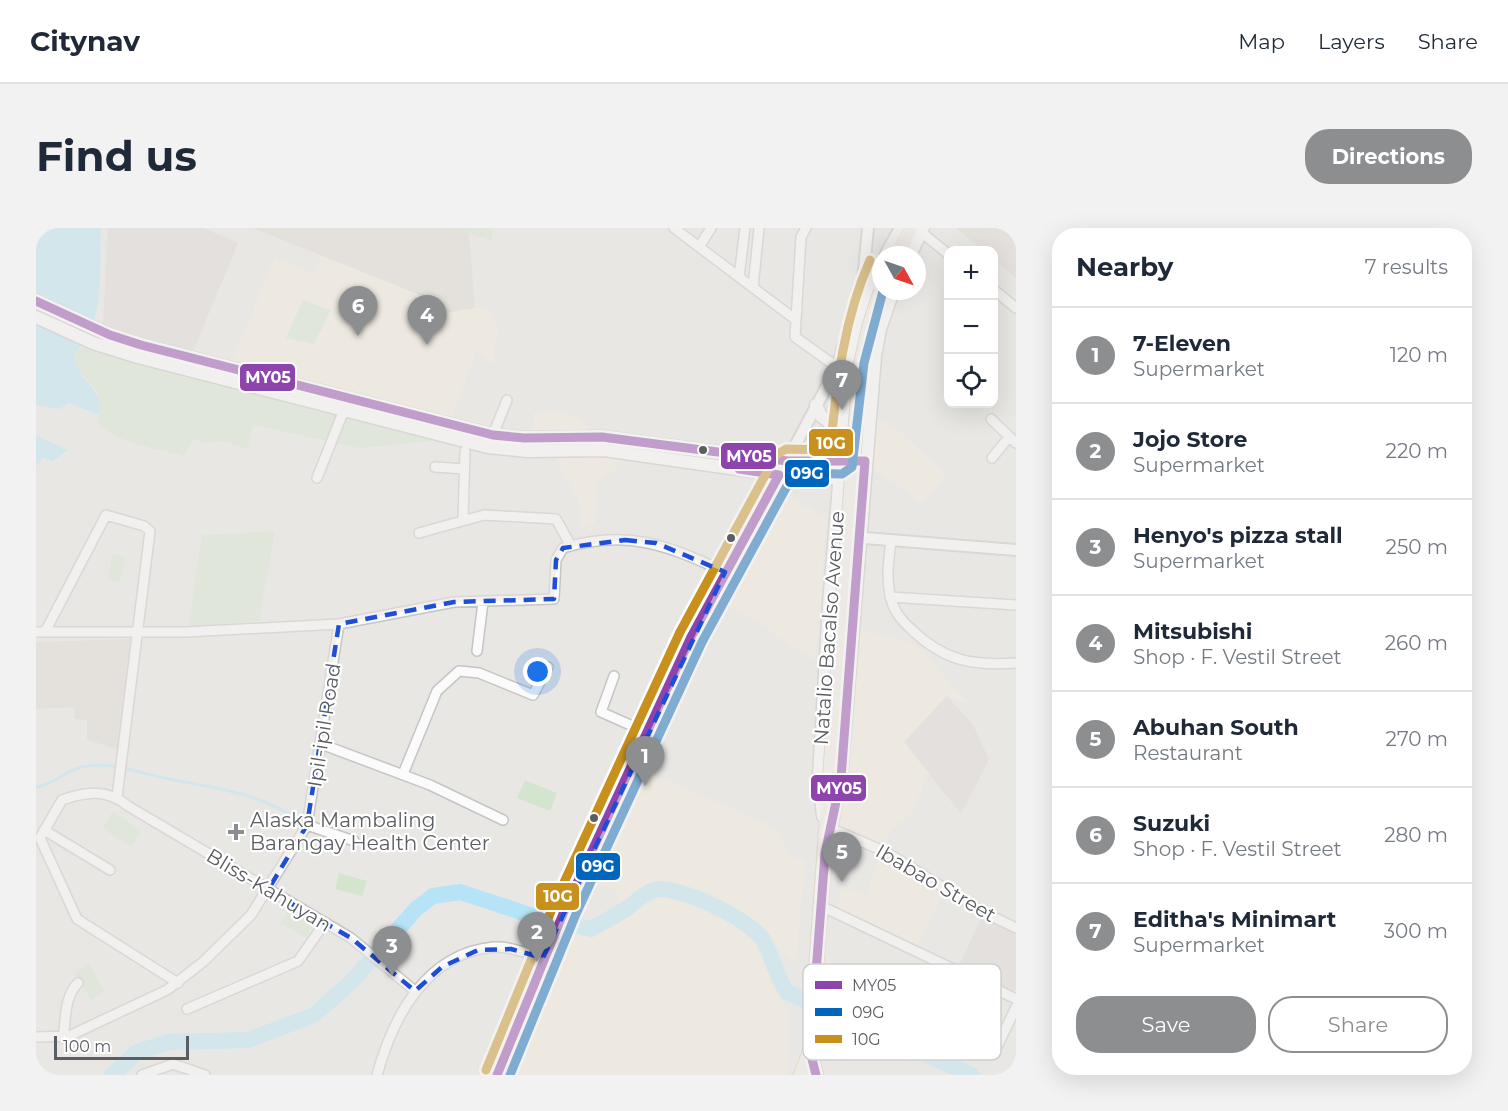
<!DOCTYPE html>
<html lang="en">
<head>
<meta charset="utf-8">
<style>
  body { margin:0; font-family:Montserrat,sans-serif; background:#f2f2f3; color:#1f2937 }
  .controls { position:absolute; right:18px; top:18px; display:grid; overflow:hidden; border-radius:12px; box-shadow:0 6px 24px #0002 }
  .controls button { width:54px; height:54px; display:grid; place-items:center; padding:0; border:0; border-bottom:2px solid #e0e1e3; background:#fff; color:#1f2937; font:30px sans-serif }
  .compass { position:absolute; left:836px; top:18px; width:54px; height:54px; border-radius:50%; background:#fff; box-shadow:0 6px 24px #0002; rotate:130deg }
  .scale { position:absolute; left:18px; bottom:15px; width:135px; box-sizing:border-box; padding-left:6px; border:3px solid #5a5e62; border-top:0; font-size:16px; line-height:21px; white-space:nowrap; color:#5a5e62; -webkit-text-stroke:4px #fff; paint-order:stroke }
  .you { position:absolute; left:502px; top:444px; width:21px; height:21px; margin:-15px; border:4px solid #fff; border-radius:50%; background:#1a73e8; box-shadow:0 0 0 9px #1a73e833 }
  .badge { display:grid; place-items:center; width:39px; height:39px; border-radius:50%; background:#8c8e90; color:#fff; font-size:20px; font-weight:700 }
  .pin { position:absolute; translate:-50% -50px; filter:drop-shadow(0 2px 3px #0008) }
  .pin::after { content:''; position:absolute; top:32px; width:21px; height:18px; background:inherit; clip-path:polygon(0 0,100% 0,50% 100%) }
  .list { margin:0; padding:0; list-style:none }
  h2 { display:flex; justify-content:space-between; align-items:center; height:78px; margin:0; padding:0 24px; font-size:26px }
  h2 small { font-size:20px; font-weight:400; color:#747a83 }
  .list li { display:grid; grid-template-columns:39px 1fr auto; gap:18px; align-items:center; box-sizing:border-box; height:96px; padding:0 24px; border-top:2px solid #e0e1e3 }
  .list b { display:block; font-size:22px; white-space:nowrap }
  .list p { margin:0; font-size:20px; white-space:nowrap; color:#747a83 }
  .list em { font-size:20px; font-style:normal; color:#747a83 }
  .actions { display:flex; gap:12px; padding:18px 24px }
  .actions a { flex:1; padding:14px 0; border:2px solid #8c8e90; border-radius:24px; text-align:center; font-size:21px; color:#8c8e90 }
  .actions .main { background:#8c8e90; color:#fff }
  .icon { flex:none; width:33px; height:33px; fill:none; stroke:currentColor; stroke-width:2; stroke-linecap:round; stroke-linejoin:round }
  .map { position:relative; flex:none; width:980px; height:847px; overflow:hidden; border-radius:24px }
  header { display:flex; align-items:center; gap:36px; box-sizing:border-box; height:84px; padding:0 30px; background:#fff; border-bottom:2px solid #e0e1e3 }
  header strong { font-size:28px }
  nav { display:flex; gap:33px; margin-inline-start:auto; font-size:21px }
  .intro { display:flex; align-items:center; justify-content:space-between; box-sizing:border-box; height:144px; padding:0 36px }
  h1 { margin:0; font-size:42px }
  .button { padding:15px 27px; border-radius:24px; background:#8c8e90; color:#fff; font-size:21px; font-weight:700 }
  main { display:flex; gap:36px; padding:0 36px }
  aside { flex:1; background:#fff; border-radius:24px; box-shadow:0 6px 24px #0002 }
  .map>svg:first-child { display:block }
  .commercial { fill:#f4ebdc }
  .industrial { fill:#dbd8d5 }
  .education { fill:#ddd9d3 }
  .green { fill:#d4e5cf }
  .water { fill:#b6e4f6 }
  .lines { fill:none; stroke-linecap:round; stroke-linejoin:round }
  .stream { stroke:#b6e4f6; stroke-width:3 }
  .river { stroke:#b6e4f6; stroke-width:16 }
  .minor-casing { stroke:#c5c5c5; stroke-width:12 }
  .tertiary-casing { stroke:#c5c5c5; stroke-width:14 }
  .secondary-casing { stroke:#c4c4c4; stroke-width:15 }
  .primary-casing { stroke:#d1c4b2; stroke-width:16 }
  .minor { stroke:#fcfbfb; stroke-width:9 }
  .tertiary { stroke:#fcfbfb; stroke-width:10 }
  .secondary { stroke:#fcfbfb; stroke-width:12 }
  .primary { stroke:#f2eee7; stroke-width:14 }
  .primary-bridge-casing { stroke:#d1c4b2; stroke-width:16; stroke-linecap:butt }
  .primary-bridge { stroke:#f2eee7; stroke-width:14 }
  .bus-1-casing { stroke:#fff; stroke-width:14 }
  .bus-2-casing { stroke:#fff; stroke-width:14 }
  .bus-3-casing { stroke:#fff; stroke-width:14 }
  .bus-1 { stroke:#8e44ad; stroke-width:9 }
  .bus-2 { stroke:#0065bd; stroke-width:9 }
  .bus-3 { stroke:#c8901d; stroke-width:9 }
  .marked { fill:none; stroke:#1d4ed8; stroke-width:4.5; stroke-dasharray:12 8; stroke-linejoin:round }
  .bus-dot { fill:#5a5e62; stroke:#fff; stroke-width:2 }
  .poi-dot { fill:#8c8e90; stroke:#fff; stroke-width:2 }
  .labels { text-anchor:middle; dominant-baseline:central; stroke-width:4.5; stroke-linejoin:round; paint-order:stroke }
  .street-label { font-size:20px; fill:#5a5e62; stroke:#fff }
  .poi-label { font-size:20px; fill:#5a5e62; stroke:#fff; text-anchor:start }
  .key { fill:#fff; stroke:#cecfd0; stroke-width:1.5 }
  .key-label { font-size:16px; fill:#5a5e62 }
  .line-badge { stroke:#fff; stroke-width:2 }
  .badge-label { font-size:16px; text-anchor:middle; font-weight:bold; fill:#fff }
</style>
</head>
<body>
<header>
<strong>Citynav</strong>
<nav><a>Map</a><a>Layers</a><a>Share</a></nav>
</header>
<div class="intro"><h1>Find us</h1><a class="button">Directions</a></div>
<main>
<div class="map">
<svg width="980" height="847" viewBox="0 0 980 847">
  <rect width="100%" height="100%" fill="#e9e7e4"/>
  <!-- commercial -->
  <path class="commercial" d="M286 27 399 73 429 81 452 79 463 105 457 122 459 136 440 123 415 191 196 132 239 30 278 46Z
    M515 183 541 189 558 205 497 204V185Z
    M838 189 866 206 909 247 886 275 834 237Z
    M518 227H584L581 240 560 255 559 296 545 298 543 273Z
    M745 263 790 291 780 432 742 409 733 400 686 374Z
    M820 401 878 415 932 475 910 468 868 514 892 544 876 585 856 601 847 619 805 601Z
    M603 541 738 599 756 629 769 631 760 735 705 685 633 656 596 668 583 675 580 662 551 653Z
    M845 627 908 663 879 721 802 685 805 658 830 666Z
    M627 666 645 670 711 700 710 709 720 716 734 750 752 783V847H467L531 704 561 706 591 685Z"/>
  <!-- industrial -->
  <path class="industrial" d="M72 0H167L202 15 157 124 82 104 67 96Z
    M911 468 937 497 953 531 925 586 868 514Z
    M945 690 980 707V760L975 771 920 744Z"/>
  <!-- education -->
  <path class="education" d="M217 0H456L455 12 433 5 439 80 403 86 399 73Z
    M920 0H980V50L958 31V22H947Z
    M95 411 82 521 51 512V492L39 491 38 479 0 481V414Z"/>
  <!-- green -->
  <path class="green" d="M420 0H456L455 12Z
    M267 72 295 82 278 116 250 110Z
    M49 118 73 127 410 212 323 220 217 197 212 221 186 213 170 216 157 211 148 228C121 220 80 216 62 194 62 187 66 181 65 175 62 154 40 151 38 125Z
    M810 132 804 211 795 223 786 229 771 224Z
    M239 303 223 393 152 399 166 307Z
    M77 326 90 329 83 355 71 351Z
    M489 552 521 565 514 583 481 570Z
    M77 583 106 603 95 619 66 600Z
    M303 645 331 653 326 668 299 661Z
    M252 682 277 697 270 710 245 695Z
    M53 736 69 763 55 772 38 745Z"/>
  <!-- water -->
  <path class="water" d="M0 0H65C63 36 70 103 38 125 40 152 59 153 66 179L62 187 33 175 23 181 0 177Z
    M0 208 32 222 17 233 7 230 0 238Z"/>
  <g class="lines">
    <!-- stream -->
    <path class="stream" d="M0 559C18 557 32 540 51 538 79 534 102 545 128 550 178 560 216 563 260 590"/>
    <!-- river -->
    <path class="river" d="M76 847 101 824 133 814 212 812 278 787 315 754 380 681 397 668 424 664 500 689 555 701C567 694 580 688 591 680 599 675 609 664 618 662 641 656 716 692 728 713 737 730 740 749 751 764L936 847"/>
    <!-- minor casing -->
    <g class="minor-casing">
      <path id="minor" d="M638 0 760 92
        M770 0 765 9 759 109 801 139
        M885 4 912 26
        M663 19 675 0
        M703 49 709 0
        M717 60 723 0
        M958 62 980 80
        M955 191 980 215
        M457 207 471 172
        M956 230 973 209
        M399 239 428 241
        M281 250 308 182
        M427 291 429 223
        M383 305 448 287 520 291 535 318
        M855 312C853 330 850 349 854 367 857 382 864 391 875 401 908 433 936 438 980 435
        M854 369 980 377
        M0 404H150L303 396 418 374 518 371 520 332 527 320C592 301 631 317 689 344
        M9 404 70 287 108 298 114 303 81 569
        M441 423 447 374
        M578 448 565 484 610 504
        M285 516 394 557 467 592
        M367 546 401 463 423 443 443 445 497 467 512 439
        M271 597 318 613
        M789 598 850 624 949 685 980 700
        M8 602 74 642
        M785 678 980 771
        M142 755 41 691 4 610 26 572C50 563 72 561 92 578L315 710 379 763
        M151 781 262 733 288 696
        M0 809 33 808 131 762 167 734 215 687 271 597 303 396
        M27 810C30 791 28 769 42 755
        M960 821 980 779
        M106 847 137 836 169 847
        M341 847C357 789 390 725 458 719 474 718 492 726 507 730"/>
    </g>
    <!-- tertiary casing -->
    <g class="tertiary-casing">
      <path id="tertiary" d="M751 233 801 139 827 53 832 0
        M816 309 980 322"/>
    </g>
    <!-- secondary casing -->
    <g class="secondary-casing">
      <path id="secondary" d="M850 27 865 0
        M874 27 887 0
        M0 73 74 107 105 117 457 207 488 210 566 209 751 233H829
        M0 89 57 115 102 129 452 219 491 223 568 222 743 247 827 252
        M780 177 785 188 793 194 814 191
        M787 588 783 548 793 376 812 150 827 77 845 37
        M795 598 805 550 839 128 844 101 857 63
        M461 847 529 681 655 409 746 242"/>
    </g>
    <!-- primary casing -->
    <g class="primary-casing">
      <path id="primary" d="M861 27 874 0
        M765 847 774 823
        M780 847 774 823 794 548"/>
    </g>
    <!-- minor -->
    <use href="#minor" class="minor"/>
    <!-- tertiary -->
    <use href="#tertiary" class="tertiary"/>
    <!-- secondary -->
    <use href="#secondary" class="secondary"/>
    <!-- primary -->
    <use href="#primary" class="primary"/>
    <!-- primary-bridge casing -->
    <g class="primary-bridge-casing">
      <path id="primary-bridge" d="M794 548 824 140 834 96 845 63"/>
    </g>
    <!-- primary-bridge -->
    <use href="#primary-bridge" class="primary-bridge"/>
    <!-- bus-1 casing -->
    <g class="bus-1-casing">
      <path id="bus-1" d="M0 73 74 107 105 117 457 207 488 210 566 209 751 233H829L805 550 789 626 774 823 780 847
        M461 847 529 681 655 409 743 247 703 241"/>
    </g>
    <!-- bus-2 casing -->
    <g class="bus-2-casing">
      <path id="bus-2" d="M474 847 540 686 666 414 758 245 806 246 816 239 828 135 847 63"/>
    </g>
    <!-- bus-3 casing -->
    <g class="bus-3-casing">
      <path id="bus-3" d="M450 842 518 676 644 404 740 227 750 221 794 222C801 156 807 93 834 32"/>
    </g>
    <!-- bus-1 -->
    <use href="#bus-1" class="bus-1"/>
    <!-- bus-2 -->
    <use href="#bus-2" class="bus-2"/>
    <!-- bus-3 -->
    <use href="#bus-3" class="bus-3"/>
  </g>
  <!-- marked area -->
  <path d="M0 0H980V847H0ZM589 312 620 315 689 344 507 730 475 721 442 722 406 739 379 763 315 710 232 662 271 597 303 396 418 374 518 371 520 332 527 320Z" fill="#e9e7e4" fill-opacity=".55" fill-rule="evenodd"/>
  <path class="marked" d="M589 312 620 315 689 344 507 730 475 721 442 722 406 739 379 763 315 710 232 662 271 597 303 396 418 374 518 371 520 332 527 320Z"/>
  <!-- markers -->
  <g class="bus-dot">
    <circle cx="667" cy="222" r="5"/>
    <circle cx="695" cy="310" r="5"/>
    <circle cx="558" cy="590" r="5"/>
  </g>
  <path class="poi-dot" d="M197 595h6v6h6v6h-6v6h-6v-6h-6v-6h6z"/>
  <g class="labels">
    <!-- street labels -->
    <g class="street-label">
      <text transform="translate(793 400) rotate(-86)">Natalio Bacalso Avenue</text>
      <text transform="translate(288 497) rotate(-81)">Ipil-ipil Road</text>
      <text transform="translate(900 655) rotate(30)">Ibabao Street</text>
      <text transform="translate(233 662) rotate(31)">Bliss-Kahuyan</text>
    </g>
    <!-- poi labels -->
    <g class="poi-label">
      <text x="214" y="592">Alaska Mambaling<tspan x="214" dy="23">Barangay Health Center</tspan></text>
    </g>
  </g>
  <!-- legend -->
  <rect x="767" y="736" width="198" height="96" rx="9" class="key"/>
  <rect x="779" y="753" width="27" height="8" fill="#8e44ad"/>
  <rect x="779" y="780" width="27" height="8" fill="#0065bd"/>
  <rect x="779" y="807" width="27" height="8" fill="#c8901d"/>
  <g class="key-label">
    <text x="816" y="763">MY05</text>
    <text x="816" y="790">09G</text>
    <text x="816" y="817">10G</text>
  </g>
  <g class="line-badge">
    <rect x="203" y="135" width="57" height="29" rx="6" fill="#8e44ad"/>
    <rect x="772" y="200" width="46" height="29" rx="6" fill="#c8901d"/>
    <rect x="684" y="214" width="57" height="28" rx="6" fill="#8e44ad"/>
    <rect x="748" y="231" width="46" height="29" rx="6" fill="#0065bd"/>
    <rect x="774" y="546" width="57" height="28" rx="6" fill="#8e44ad"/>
    <rect x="539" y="624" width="46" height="29" rx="6" fill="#0065bd"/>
    <rect x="499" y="654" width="45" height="29" rx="6" fill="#c8901d"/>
  </g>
  <g class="badge-label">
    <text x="232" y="155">MY05</text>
    <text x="795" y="221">10G</text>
    <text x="713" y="234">MY05</text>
    <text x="771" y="251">09G</text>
    <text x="803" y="566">MY05</text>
    <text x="562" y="644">09G</text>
    <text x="522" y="674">10G</text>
  </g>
</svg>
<div class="controls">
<button>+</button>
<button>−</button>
<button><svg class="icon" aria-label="locate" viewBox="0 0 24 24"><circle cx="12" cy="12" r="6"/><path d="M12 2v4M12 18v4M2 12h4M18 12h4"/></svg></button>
</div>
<svg class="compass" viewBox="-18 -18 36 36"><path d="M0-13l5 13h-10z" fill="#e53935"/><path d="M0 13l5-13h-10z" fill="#747a83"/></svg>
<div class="scale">100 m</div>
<div class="you"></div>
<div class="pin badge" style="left:609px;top:558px">1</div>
<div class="pin badge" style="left:501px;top:734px">2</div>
<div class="pin badge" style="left:356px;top:748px">3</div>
<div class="pin badge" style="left:391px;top:117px">4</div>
<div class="pin badge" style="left:806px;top:654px">5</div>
<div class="pin badge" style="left:322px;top:108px">6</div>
<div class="pin badge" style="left:806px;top:182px">7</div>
</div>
<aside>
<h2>Nearby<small>7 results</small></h2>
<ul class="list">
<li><span class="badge">1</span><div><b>7-Eleven</b><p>Supermarket</p></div><em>120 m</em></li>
<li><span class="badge">2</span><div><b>Jojo Store</b><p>Supermarket</p></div><em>220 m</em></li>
<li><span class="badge">3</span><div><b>Henyo's pizza stall</b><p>Supermarket</p></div><em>250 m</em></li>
<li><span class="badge">4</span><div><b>Mitsubishi</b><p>Shop · F. Vestil Street</p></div><em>260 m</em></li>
<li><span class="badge">5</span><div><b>Abuhan South</b><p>Restaurant</p></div><em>270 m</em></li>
<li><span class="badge">6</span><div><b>Suzuki</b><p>Shop · F. Vestil Street</p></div><em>280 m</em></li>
<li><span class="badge">7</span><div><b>Editha's Minimart</b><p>Supermarket</p></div><em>300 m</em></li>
</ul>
<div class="actions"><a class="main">Save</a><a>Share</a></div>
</aside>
</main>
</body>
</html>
